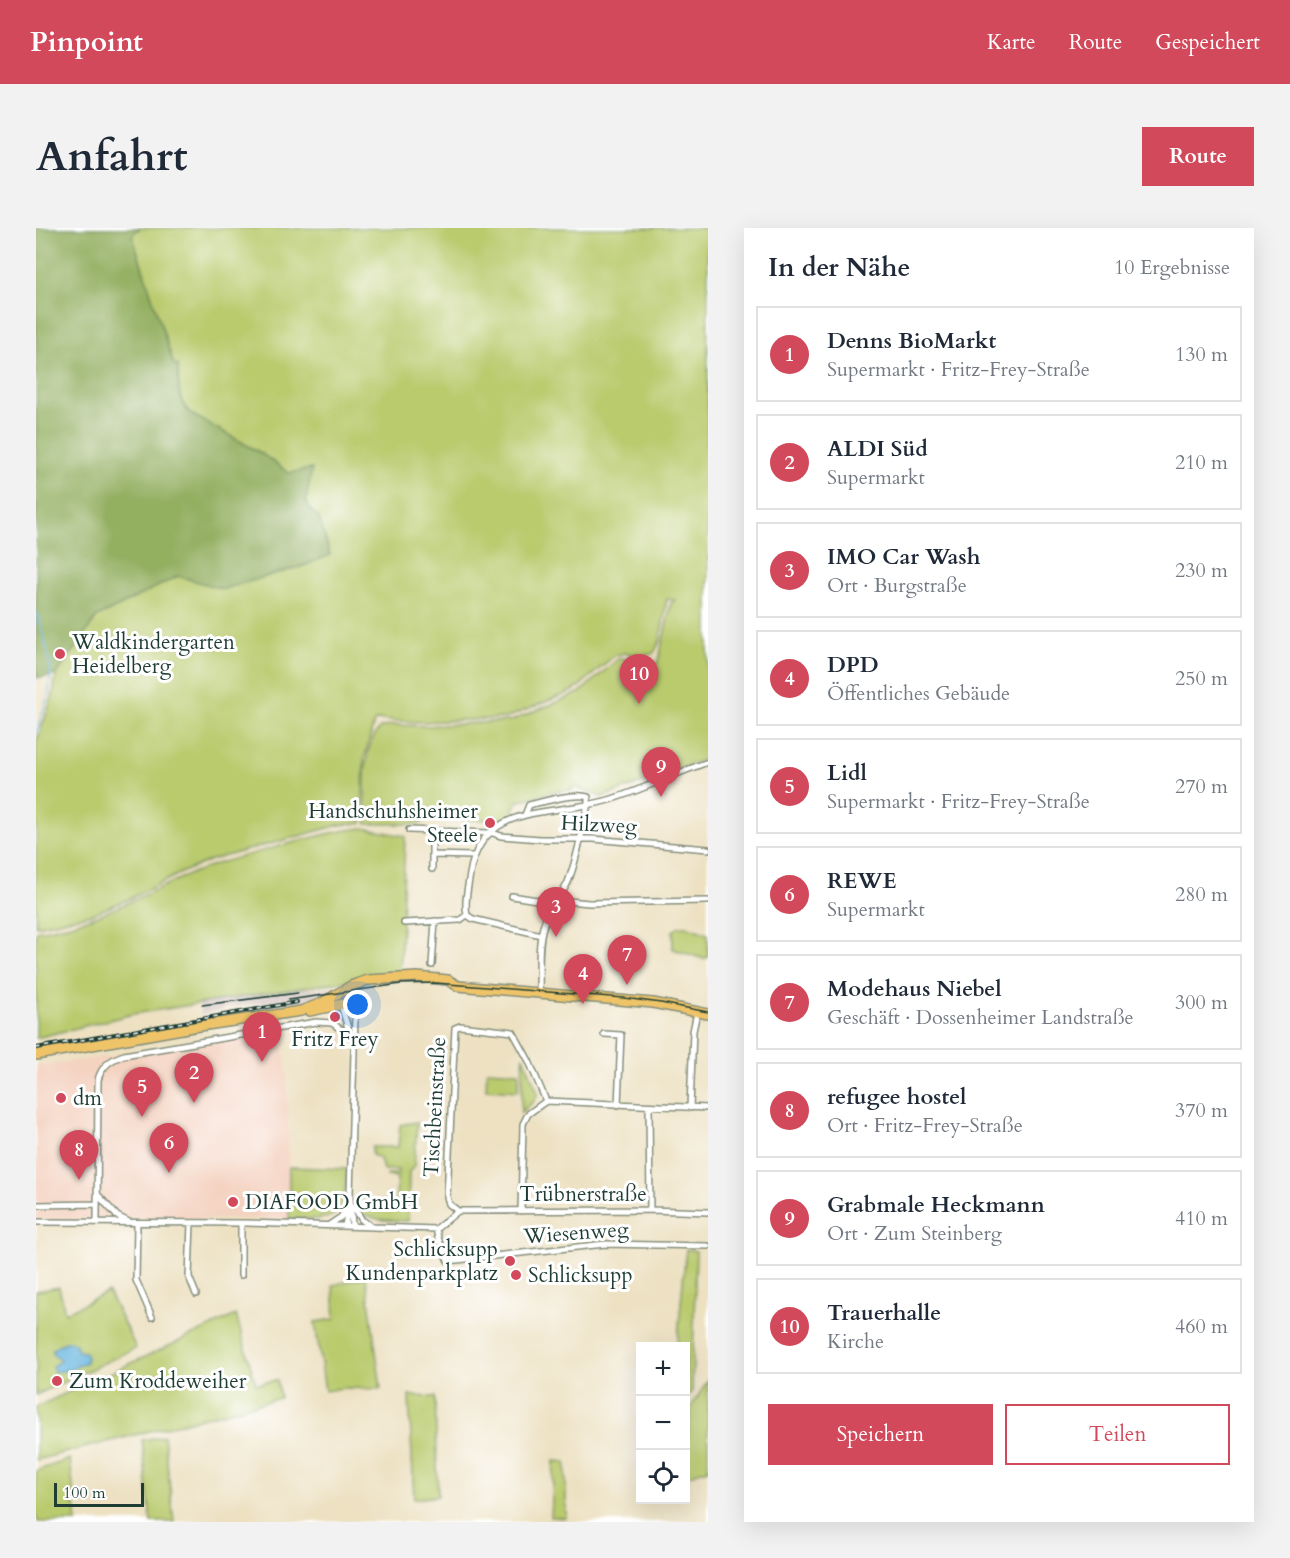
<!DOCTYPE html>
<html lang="de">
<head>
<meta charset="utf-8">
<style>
  body { margin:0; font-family:Cardo,serif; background:#f2f2f3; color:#1f2937 }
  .controls { position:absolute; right:18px; bottom:18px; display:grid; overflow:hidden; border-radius:0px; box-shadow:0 6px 24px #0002 }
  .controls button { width:54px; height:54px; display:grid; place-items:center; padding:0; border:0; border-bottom:2px solid #e0e1e3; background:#fff; color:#1f2937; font:30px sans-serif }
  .scale { position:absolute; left:18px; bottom:15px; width:90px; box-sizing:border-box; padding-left:6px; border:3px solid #1f3d34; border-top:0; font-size:16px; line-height:21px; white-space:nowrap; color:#1f3d34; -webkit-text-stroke:4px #fff; paint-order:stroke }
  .you { position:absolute; left:322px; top:777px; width:21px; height:21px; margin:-15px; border:4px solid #fff; border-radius:50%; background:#1a73e8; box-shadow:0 0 0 9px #1a73e833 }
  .badge { display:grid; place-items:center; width:39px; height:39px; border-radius:50%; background:#d1495b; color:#fff; font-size:20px; font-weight:700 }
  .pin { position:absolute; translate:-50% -50px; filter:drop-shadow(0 2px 3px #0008) }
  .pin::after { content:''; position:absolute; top:32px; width:21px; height:18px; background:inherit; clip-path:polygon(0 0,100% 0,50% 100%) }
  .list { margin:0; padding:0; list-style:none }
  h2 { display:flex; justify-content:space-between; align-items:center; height:78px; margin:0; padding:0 24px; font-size:26px }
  h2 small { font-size:20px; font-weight:400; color:#747a83 }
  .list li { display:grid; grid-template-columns:39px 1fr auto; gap:18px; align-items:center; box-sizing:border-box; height:96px; margin:0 12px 12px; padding:0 12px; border:2px solid #e0e1e3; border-radius:0px }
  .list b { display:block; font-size:22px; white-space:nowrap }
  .list p { margin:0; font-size:20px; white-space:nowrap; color:#747a83 }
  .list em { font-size:20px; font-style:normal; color:#747a83 }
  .actions { display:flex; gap:12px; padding:18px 24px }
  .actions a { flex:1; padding:14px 0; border:2px solid #d1495b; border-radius:0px; text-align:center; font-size:21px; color:#d1495b }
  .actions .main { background:#d1495b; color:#fff }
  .icon { flex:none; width:33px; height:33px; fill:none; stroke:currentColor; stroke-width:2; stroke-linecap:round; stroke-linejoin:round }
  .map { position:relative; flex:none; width:672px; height:1294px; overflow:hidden; border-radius:0px }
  header { display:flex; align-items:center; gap:36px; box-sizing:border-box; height:84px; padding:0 30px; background:#d1495b; color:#fff }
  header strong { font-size:28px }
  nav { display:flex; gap:33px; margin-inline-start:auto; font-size:21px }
  .intro { display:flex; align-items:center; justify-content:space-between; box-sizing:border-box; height:144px; padding:0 36px }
  h1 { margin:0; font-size:42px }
  .button { padding:15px 27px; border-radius:0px; background:#d1495b; color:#fff; font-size:21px; font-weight:700 }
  main { display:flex; gap:36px; padding:0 36px }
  aside { flex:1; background:#fff; border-radius:0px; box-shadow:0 6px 24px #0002 }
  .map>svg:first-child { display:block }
  .built { fill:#f4d3c1 }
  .industrial { fill:#d0c0bc }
  .green { fill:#bacb6e; stroke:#6c8451; stroke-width:1.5 }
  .forest { fill:#93af61; stroke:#59764a; stroke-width:1.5 }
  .water { fill:#65b4df; stroke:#42788a; stroke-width:1.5 }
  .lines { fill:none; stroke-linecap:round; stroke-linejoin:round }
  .stream { stroke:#65b4df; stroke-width:1.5 }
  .street-casing { stroke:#868f7b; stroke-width:8 }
  .primary-casing { stroke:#868f7b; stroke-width:12 }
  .street { stroke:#fff; stroke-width:5 }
  .primary { stroke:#efc469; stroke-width:9 }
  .tram { stroke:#1f3d34; stroke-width:1.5 }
  .rail-casing { stroke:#1f3d34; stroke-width:4 }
  .rail { stroke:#fff; stroke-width:1.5; stroke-dasharray:4.5; stroke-linecap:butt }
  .poi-dot { fill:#d1495b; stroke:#fff; stroke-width:2 }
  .labels { text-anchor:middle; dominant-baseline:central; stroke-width:6; stroke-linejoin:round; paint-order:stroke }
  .poi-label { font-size:21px; fill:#1f3d34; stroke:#fff; text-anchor:start }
  .street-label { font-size:21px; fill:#1f3d34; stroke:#fff }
</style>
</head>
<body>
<header>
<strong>Pinpoint</strong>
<nav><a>Karte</a><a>Route</a><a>Gespeichert</a></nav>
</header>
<div class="intro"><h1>Anfahrt</h1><a class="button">Route</a></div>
<main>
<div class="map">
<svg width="672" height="1294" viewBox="0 0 672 1294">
  <rect width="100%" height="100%" fill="#fff"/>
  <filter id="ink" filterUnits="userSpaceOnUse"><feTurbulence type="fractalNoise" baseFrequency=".0167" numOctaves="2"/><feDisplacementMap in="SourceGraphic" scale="12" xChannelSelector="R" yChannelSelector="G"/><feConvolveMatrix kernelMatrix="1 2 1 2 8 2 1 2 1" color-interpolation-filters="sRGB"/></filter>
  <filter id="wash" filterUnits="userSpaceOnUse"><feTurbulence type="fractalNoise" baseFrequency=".008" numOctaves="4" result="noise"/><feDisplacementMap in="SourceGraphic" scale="24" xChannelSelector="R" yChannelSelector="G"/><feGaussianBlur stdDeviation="1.35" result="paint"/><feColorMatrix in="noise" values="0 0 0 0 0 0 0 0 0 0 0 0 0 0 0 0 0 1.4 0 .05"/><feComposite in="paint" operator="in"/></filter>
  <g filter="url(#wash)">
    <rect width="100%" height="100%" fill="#ede1c2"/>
    <!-- built -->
    <path class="built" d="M247 805 251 849 253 916 252 991H0V838Z"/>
    <!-- industrial -->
    <path class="industrial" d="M328 759 322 767 263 775 249 772 187 780V782L165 787 163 776 267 761Z"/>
    <!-- green -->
    <path class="green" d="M102 0H672V530L628 546 619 544 615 552 566 569 539 559 536 560V562L514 564 480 574 481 577 477 579 479 583 475 588 458 595 455 592 393 590 384 596H331L330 594C330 566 323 523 344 500L356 497 391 498 475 493 543 465 583 430 622 435 635 375 639 372 631 371 624 413 618 425 606 429 590 425 579 427 539 462 470 490 386 494 342 492 338 494 328 531 326 595 303 597 175 632 147 644 93 671 56 686 0 698V515L17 467 20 447 61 389 142 348 187 361 267 338 294 326 283 290 274 282 253 245 223 224 155 186C140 172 143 157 142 138H138L96 7Z
      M327 600 369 608 364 750 303 754 97 786 0 810V703C59 695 97 671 150 648 178 635 208 628 237 620 267 612 296 603 327 600Z
      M644 698H650L672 706V729L668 731 637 721V703Z
      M487 828 502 865 498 873 485 885Z
      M451 842 483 844 482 863 450 861Z
      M381 894 378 938 373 944 372 993C354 992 337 994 322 982L321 976 327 977V973L360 974 361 949 351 948 352 946H362V942H347L344 930 336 927V919H362L364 897Z
      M253 939 311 941C307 993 303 992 253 991Z
      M650 1021 660 1023 656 1163 650 1171V1118H641Z
      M330 1049 345 1161 307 1160 289 1163 279 1094 299 1091 297 1057Z
      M23 1059 29 1085 72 1064 100 1120 0 1167V1063Z
      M200 1087 220 1156 241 1152 244 1170 0 1232V1179Z
      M672 1152V1241L650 1248V1229L655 1179Z
      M373 1168 399 1169 402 1268 378 1271Z
      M128 1208 138 1294H115L106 1212Z
      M34 1231 41 1294H2L0 1286V1243Z
      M518 1233 530 1234V1290L515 1289Z"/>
    <!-- forest -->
    <path class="forest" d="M0 0H104L96 7 138 137H142C143 157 140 172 155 186L223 224 253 245 276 241 270 272 274 282 283 290 294 327 267 338 187 361 142 348 61 389 20 447 0 450Z"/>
    <!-- water -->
    <path class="water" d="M33 1113 40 1116 42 1123 49 1124 51 1129 50 1134 34 1142 18 1144 16 1138 24 1133 23 1130 17 1126 16 1122 22 1117Z"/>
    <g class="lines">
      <!-- stream -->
      <path class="stream" d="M0 383 12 424
        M0 505C9 479 19 455 12 427"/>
    </g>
  </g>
  <g filter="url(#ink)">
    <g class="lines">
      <!-- street casing -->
      <g class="street-casing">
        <path id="street" d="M489 587 493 577C506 574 540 564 552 569V576C546 602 542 629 532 654 525 670 511 682 507 699 501 720 504 743 503 764
          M373 602 452 605
          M454 604 465 608 504 611H557L672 621
          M396 610V627L437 628
          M396 627V641
          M476 668 507 673 519 677
          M523 672 553 675 672 673
          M431 687C428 674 432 659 434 646 445 574 516 588 569 573 605 563 637 546 672 534
          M431 687 437 691 505 707
          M368 695 424 692 431 687
          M396 737 399 693
          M305 777 314 807
          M568 806 585 807 582 877
          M613 879 614 982
          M654 880 657 803 660 789
          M62 967 81 988 93 994
          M314 969 316 998
          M0 977 61 976
          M317 978 326 992 335 998
          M422 983 413 976 411 969 419 800 424 798 477 804 493 833 510 873
          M422 983 614 982 672 984
          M485 983 487 896 492 886 510 873 672 880
          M0 994 211 995 400 1001
          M61 994 62 852C65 839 75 831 88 827L280 794 296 795 314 808
          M101 995 100 1052 116 1089
          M155 995 153 1049 160 1066
          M205 995V1047
          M293 997 305 989 311 979
          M309 998 314 967 319 788 327 772
          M400 1001 402 1010 412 1033 569 1016 672 1018
          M400 1001 422 983"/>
      </g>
      <!-- primary casing -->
      <g class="primary-casing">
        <path id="primary" d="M274 783 312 775
          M0 827 157 799 265 783 286 775 315 758 332 752 381 749 412 752 422 758 617 775 672 786"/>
      </g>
      <!-- street -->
      <use href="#street" class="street"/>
      <!-- primary -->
      <use href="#primary" class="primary"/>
      <!-- tram -->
      <path class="tram" d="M252 772 365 756 400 755 588 770 625 775 672 784
        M166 777 262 765"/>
      <!-- rail casing -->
      <g class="rail-casing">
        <path id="rail" d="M0 820 261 774"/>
      </g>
      <!-- rail -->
      <use href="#rail" class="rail"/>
    </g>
  </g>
  <!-- markers -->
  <g class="poi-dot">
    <circle cx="24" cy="426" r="6"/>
    <circle cx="454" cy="595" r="6"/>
    <circle cx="299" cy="789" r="6"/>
    <circle cx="25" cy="870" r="6"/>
    <circle cx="197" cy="974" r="6"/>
    <circle cx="474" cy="1033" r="6"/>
    <circle cx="480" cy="1047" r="6"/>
    <circle cx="21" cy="1153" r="6"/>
  </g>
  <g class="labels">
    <!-- poi labels -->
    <g class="poi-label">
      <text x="36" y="414">Waldkindergarten<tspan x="36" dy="24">Heidelberg</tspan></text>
      <text x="442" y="583" text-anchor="end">Handschuhsheimer<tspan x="442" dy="24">Steele</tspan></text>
      <text x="299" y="811" text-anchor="middle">Fritz Frey</text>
      <text x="37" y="870">dm</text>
      <text x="209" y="974">DIAFOOD GmbH</text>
      <text x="462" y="1021" text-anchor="end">Schlicksupp<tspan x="462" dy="24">Kundenparkplatz</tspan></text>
      <text x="492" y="1047">Schlicksupp</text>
      <text x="33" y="1153">Zum Kroddeweiher</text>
    </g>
    <!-- street labels -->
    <g class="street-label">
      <text transform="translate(563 597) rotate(3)">Hilzweg</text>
      <text transform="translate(399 879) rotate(-87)">Tischbeinstraße</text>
      <text x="547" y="966">Trübnerstraße</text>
      <text transform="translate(540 1005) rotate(-4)">Wiesenweg</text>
    </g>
  </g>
</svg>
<div class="controls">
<button>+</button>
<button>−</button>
<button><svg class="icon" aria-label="locate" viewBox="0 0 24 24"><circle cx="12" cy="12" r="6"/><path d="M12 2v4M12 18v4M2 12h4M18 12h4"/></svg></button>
</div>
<div class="scale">100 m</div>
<div class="you"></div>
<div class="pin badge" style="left:226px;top:834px">1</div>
<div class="pin badge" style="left:158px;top:875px">2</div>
<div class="pin badge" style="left:520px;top:709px">3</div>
<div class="pin badge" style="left:547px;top:776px">4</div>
<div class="pin badge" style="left:106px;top:889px">5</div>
<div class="pin badge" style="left:133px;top:945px">6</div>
<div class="pin badge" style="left:591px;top:757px">7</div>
<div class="pin badge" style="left:43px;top:952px">8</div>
<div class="pin badge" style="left:625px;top:569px">9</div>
<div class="pin badge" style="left:603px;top:476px">10</div>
</div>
<aside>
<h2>In der Nähe<small>10 Ergebnisse</small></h2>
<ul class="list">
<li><span class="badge">1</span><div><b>Denns BioMarkt</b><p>Supermarkt · Fritz-Frey-Straße</p></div><em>130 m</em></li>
<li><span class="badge">2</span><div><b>ALDI Süd</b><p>Supermarkt</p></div><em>210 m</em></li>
<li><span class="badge">3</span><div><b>IMO Car Wash</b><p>Ort · Burgstraße</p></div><em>230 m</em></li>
<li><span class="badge">4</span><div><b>DPD</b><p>Öffentliches Gebäude</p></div><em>250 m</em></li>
<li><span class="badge">5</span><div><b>Lidl</b><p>Supermarkt · Fritz-Frey-Straße</p></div><em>270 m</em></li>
<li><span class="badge">6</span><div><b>REWE</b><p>Supermarkt</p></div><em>280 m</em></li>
<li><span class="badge">7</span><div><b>Modehaus Niebel</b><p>Geschäft · Dossenheimer Landstraße</p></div><em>300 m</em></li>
<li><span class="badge">8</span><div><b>refugee hostel</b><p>Ort · Fritz-Frey-Straße</p></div><em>370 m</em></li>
<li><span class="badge">9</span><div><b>Grabmale Heckmann</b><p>Ort · Zum Steinberg</p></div><em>410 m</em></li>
<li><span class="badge">10</span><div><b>Trauerhalle</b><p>Kirche</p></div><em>460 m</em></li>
</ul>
<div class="actions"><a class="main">Speichern</a><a>Teilen</a></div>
</aside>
</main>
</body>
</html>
